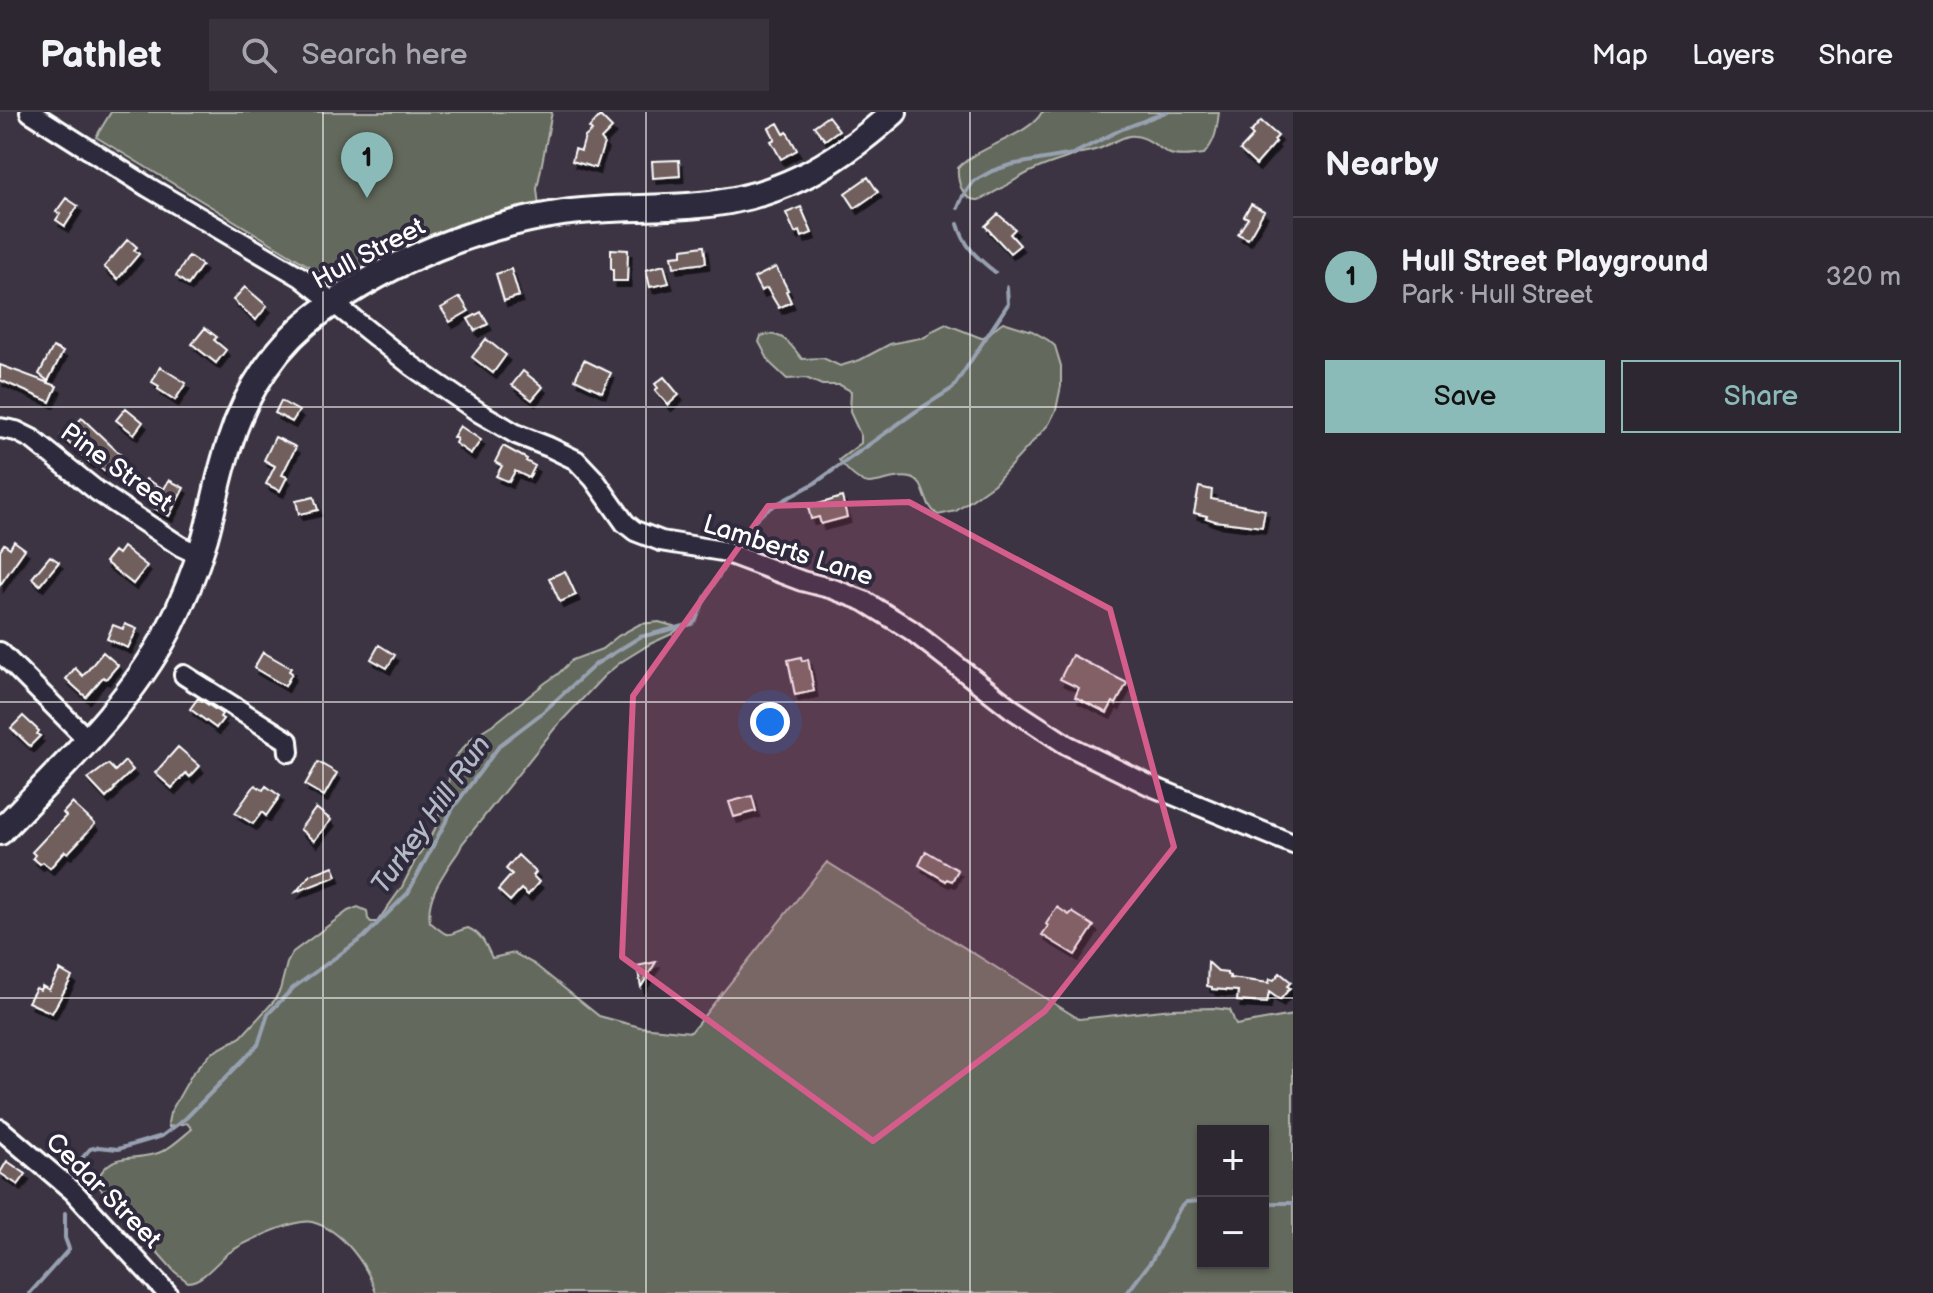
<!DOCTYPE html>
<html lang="en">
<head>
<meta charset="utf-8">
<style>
  body { margin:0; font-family:"Balsamiq Sans",sans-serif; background:#39333e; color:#f1f3f6 }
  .controls { position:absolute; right:24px; bottom:24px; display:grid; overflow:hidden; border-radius:0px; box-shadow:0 2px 6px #0004 }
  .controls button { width:72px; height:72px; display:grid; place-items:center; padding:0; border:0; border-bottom:2px solid #48444d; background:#2d2732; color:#f1f3f6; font:40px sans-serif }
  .you { position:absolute; left:770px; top:610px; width:28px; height:28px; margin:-20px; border:6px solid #fff; border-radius:50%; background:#1a73e8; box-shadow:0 0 0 12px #1a73e833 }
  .badge { display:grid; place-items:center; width:52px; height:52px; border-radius:50%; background:#8bbbb9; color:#111; font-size:26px; font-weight:700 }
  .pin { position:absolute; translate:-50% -66px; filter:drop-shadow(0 2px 4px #0008) }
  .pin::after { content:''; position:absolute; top:42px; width:28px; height:24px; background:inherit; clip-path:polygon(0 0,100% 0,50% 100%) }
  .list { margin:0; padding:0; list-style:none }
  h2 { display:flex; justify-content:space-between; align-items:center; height:104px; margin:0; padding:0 32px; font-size:34px }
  h2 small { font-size:26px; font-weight:400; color:#a7a5ac }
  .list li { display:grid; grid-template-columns:52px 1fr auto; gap:24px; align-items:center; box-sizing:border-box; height:120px; padding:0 32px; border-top:2px solid #48444d }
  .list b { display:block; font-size:30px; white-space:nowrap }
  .list p { margin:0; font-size:26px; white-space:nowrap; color:#a7a5ac }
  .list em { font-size:26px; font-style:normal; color:#a7a5ac }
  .actions { display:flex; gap:16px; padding:24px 32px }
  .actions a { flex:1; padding:18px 0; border:2px solid #8bbbb9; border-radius:0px; text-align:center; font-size:28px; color:#8bbbb9 }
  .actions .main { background:#8bbbb9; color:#111 }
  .icon { flex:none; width:44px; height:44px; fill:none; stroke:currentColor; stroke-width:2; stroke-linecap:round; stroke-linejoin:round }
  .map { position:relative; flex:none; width:1293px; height:1181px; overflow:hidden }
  header { display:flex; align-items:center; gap:48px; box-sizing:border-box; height:112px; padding:0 40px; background:#2d2732; border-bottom:2px solid #48444d }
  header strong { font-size:38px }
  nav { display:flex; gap:44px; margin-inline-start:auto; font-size:28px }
  .search { width:560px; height:72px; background:#39333e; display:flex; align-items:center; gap:20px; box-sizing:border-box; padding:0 28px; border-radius:0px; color:#a7a5ac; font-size:30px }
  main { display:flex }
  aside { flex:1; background:#2d2732 }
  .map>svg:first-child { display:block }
  .green { fill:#64695b; stroke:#b2b4ad; stroke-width:2; fill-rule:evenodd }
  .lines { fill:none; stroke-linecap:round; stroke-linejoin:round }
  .stream { stroke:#98a1b1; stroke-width:4 }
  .building { fill:#705e5d; stroke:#fff; stroke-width:2; filter:url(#shadow) }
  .minor-casing { stroke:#fff; stroke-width:24 }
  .major-casing { stroke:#fff; stroke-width:30 }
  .minor { stroke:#2f2a3d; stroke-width:18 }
  .major { stroke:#2f2a3d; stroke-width:24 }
  .marked { fill:#d45d8c; fill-opacity:0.2; stroke:#d45d8c; stroke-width:6; stroke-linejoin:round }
  .grid { fill:none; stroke:#fff; stroke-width:2; stroke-opacity:0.55 }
  .labels { text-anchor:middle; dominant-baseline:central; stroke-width:8; stroke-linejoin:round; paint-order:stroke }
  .street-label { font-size:26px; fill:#fff; stroke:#2f2a3d }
  .water-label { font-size:28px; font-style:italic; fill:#b2b8c4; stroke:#2f2a3d }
</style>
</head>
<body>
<header>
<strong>Pathlet</strong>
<div class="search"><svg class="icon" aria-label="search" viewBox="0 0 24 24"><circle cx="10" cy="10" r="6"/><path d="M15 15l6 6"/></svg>Search here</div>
<nav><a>Map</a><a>Layers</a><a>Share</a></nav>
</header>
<main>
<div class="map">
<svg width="1293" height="1181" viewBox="0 0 1293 1181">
  <defs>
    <filter id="shadow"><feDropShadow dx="3.5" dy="6" stdDeviation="0" flood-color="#0009"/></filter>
  </defs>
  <rect width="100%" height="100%" fill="#3c3443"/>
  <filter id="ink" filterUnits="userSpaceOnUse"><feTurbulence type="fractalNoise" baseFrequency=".0125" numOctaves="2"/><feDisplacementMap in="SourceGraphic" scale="16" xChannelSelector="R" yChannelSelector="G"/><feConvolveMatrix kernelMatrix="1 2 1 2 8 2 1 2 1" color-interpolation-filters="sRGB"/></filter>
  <g filter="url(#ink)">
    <!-- green -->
    <path class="green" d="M111 0H552L537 77 539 94C511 101 482 107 454 116 416 129 381 147 346 166L337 168 327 165 96 25Z
      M1042 0H1219C1217 16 1216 29 1204 42 1193 43 1178 46 1168 41 1155 34 1145 22 1129 24 1120 26 1110 32 1101 36 1094 39 1085 40 1077 42 1063 48 1046 52 1032 59 1022 63 984 88 978 88 962 89 957 68 958 56 980 33 1029 24 1042 0Z
      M1003 210 1032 219 1048 228 1055 234 1061 254V274L1056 298 1049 312 994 372 956 399 938 403C923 393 926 372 914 367 908 364 901 365 895 366 887 367 877 371 869 371 857 370 846 357 839 348L861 331V324L850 300 851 279 840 273H822L806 266 787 267 770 251 759 230 761 224C781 218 791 232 802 247L823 246 840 254 860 248 890 232 925 225 932 219 946 212 981 226C989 224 996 214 1003 210Z
      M659 510 680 516 672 522 650 532 621 550 604 564 555 616 462 732C460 739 456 743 452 749 440 767 426 788 430 810 453 829 444 822 468 816 482 822 486 833 492 846L514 841 534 852 599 904 640 915 691 920 827 750 1079 907 1172 897 1213 896 1230 898 1236 913 1293 903V1181H376C367 1153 343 1118 312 1110 296 1106 242 1131 227 1142 215 1152 203 1169 188 1170L175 1160 95 1070C113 1038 124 1050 155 1042 169 1038 181 1026 192 1017L187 1011 169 1015 168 1011 170 1001 192 962 210 942 241 925 274 889 280 878 287 851 293 840 348 799 358 795 367 799 368 807 371 810H377L402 775 415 749 435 717 455 645 474 624 498 609 545 571 558 562 572 548 602 537 618 524 640 512ZM1203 1019H1263V1151H1203Z"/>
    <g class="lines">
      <!-- stream -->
      <path class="stream" d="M958 96 963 84 974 69 992 59 1010 53 1073 42 1120 18 1166 0
        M958 112C964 134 977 146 995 160
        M736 429 744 419 766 398 815 371 915 300 953 276 1008 192 1007 175
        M65 1061 77 1052 90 1037 98 1035 118 1037 162 1024 186 1006 258 933 268 902 293 876 364 825 408 781 453 696 500 633 542 601 596 552 640 525 692 512 696 508 705 486 725 454
        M1263 1091H1293
        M30 1181 69 1137 65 1126V1101
        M1127 1181 1152 1148 1180 1096 1186 1090 1203 1089"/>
    </g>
    <!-- building -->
    <path class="building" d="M600 4 612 16 601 27 604 31 596 56 572 49 575 37 581 39 585 25 592 19 589 16Z
      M828 4 839 18 825 28 814 14Z
      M1261 9 1278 24 1274 28 1276 30 1256 53 1240 38 1253 24 1250 21Z
      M778 11 784 22 787 20 797 38 781 47 771 29 775 27 769 16Z
      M679 48 680 64 653 66 652 49Z
      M868 65 878 80 855 96 845 81Z
      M66 86 78 94 65 114 56 108 60 102 56 100Z
      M1251 92 1264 99 1248 127 1238 122 1248 106 1244 104Z
      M801 95 812 121 802 125 800 119 795 121 786 101Z
      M998 102 1015 117 1010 122 1020 133 1010 141 985 114Z
      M128 127 137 135 134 138 139 142 118 167 104 155Z
      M704 134 706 151 674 155 672 144 682 143V137Z
      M611 137 628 138 627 169H613V157H611Z
      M189 144 202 153 188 173 176 164Z
      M664 153 669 171 650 175 646 158Z
      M776 155 788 178 786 179 791 190 779 196 767 176 761 179 754 166Z
      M511 157 519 184 504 189 496 162Z
      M245 175 267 194 256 208 233 188Z
      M460 185 469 199 450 210 441 196Z
      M481 200 488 212 475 219 468 207Z
      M205 216 217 225 214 228 226 238 216 251 192 232Z
      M486 227 506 243 493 261 472 245Z
      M53 235 63 240 48 269 39 262Z
      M584 248 611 261 602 280 575 267Z
      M0 253 57 274 50 290 0 268Z
      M160 255 186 271 175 288 158 277 159 274 152 270Z
      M523 259 543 275 532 288 512 273Z
      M664 265 679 283 668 293 655 278 658 276 655 272Z
      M281 289 299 299 292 310 275 301Z
      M126 296 143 310 134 322 116 308Z
      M82 306 120 342 104 359 92 348 90 350 61 324 75 309 77 311Z
      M460 314 481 328 471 342 455 331 457 327 453 325Z
      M275 325 296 335 282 363 287 365 280 379 266 372 275 354 264 348Z
      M503 334 527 347 526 349 535 354 529 366 515 359 509 370 496 364 502 354 495 350Z
      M146 367 164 377 169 368 184 376 169 404 150 394 155 384 141 376Z
      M1199 375 1212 378 1211 387 1265 398 1262 415 1215 409 1206 406 1207 404 1194 401Z
      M314 385 318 398 299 402 296 389Z
      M842 385 847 405 821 412 819 405 811 407 808 395Z
      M14 429 25 437 0 473V438L4 432 10 436Z
      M123 435 147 454 133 472 105 450 114 439 118 442Z
      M50 444 59 450 40 473 32 466Z
      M565 459 576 483 560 490 549 466Z
      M125 512 137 517 128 536 107 527 113 513 123 517Z
      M379 533 395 543 387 556 371 547Z
      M103 540 118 553 106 567 103 565 86 585 66 567 75 556 83 564Z
      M263 540 291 556 289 559 292 561 285 574 254 556Z
      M1072 543 1127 571 1116 592 1113 590 1107 601 1075 585 1079 576 1060 567Z
      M801 545 802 549 808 547 814 579 795 583 788 548Z
      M198 586 222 602 220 605 223 607 216 616 190 597Z
      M23 604 39 619 37 622 40 624 30 634 11 616Z
      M178 635 200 654 190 665 186 661 172 676 155 661Z
      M125 649 133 658 114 676 115 677 106 686 88 667 108 652 115 659Z
      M318 650 337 661 324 684 305 673Z
      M255 673 263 678 266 674 280 684 266 704 262 700 253 712 235 701Z
      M752 684 756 699 734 705 729 690Z
      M72 691 95 712 68 741 65 739 50 756 43 750 40 752 33 746 35 743 32 740 66 704 63 701Z
      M316 696 331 708 314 729 300 717Z
      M926 739 958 758 952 769 947 767 946 769 919 753Z
      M518 743 536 760 533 764 539 770 528 783 521 777 510 789 498 778 512 762 506 757Z
      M333 754 337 764 296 780 310 763Z
      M1057 795 1069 803 1072 800 1094 814 1075 843 1042 823 1048 814 1046 812Z
      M656 850 641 875 637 854Z
      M1208 850 1219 860 1227 861V863L1230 864V866L1269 871 1270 867 1274 868 1280 861 1291 870 1287 874 1290 876 1280 888 1269 880 1267 891 1237 889 1238 879 1212 877V875L1207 874Z
      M60 858 72 865 52 901 28 890 36 876 40 878 42 874 49 878Z
      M7 1049 26 1062 18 1073 0 1061Z"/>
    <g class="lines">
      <!-- minor casing -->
      <g class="minor-casing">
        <path id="minor" d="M30 0 148 75 301 165 412 254 480 301 516 322 549 335 576 348 594 367 625 411 635 419 661 429 722 439 802 469 833 477 864 489 911 518 1012 597 1067 633 1151 674 1293 732
          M0 316 16 319 32 327 97 379 180 434 199 443
          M0 540 88 628
          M184 563 288 629 289 640
          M0 1017 73 1079 167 1181"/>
      </g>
      <!-- major casing -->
      <g class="major-casing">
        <path id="major" d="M0 720C60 656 126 598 168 519 183 490 195 459 205 426 214 394 219 361 230 330 246 278 278 230 322 199 392 148 477 114 563 101 605 95 647 97 688 94 773 89 832 56 894 0"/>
      </g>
      <!-- minor -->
      <use href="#minor" class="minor"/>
      <!-- major -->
      <use href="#major" class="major"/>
    </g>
  </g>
  <!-- marked area -->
  <path class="marked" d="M909 390 1110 497 1174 735 1045 899 873 1029 622 845 633 584 768 394Z"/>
  <!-- grid -->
  <path class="grid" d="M323 0V1181M646 0V1181M970 0V1181M0 295H1293M0 590H1293M0 886H1293"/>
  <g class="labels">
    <!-- street labels -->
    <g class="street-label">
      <text transform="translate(369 142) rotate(-28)">Hull Street</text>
      <text transform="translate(116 356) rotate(36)">Pine Street</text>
      <text transform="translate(788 439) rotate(18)">Lamberts Lane</text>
      <text transform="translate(103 1079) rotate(45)">Cedar Street</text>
    </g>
    <!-- water labels -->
    <g class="water-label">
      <text transform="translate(431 703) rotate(-55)">Turkey Hill Run</text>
    </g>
  </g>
</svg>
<div class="controls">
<button>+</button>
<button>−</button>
</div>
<div class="you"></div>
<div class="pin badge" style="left:367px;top:86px">1</div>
</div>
<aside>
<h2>Nearby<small></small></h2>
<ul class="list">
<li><span class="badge">1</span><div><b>Hull Street Playground</b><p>Park · Hull Street</p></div><em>320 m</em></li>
</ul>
<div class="actions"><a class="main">Save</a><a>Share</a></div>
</aside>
</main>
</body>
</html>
